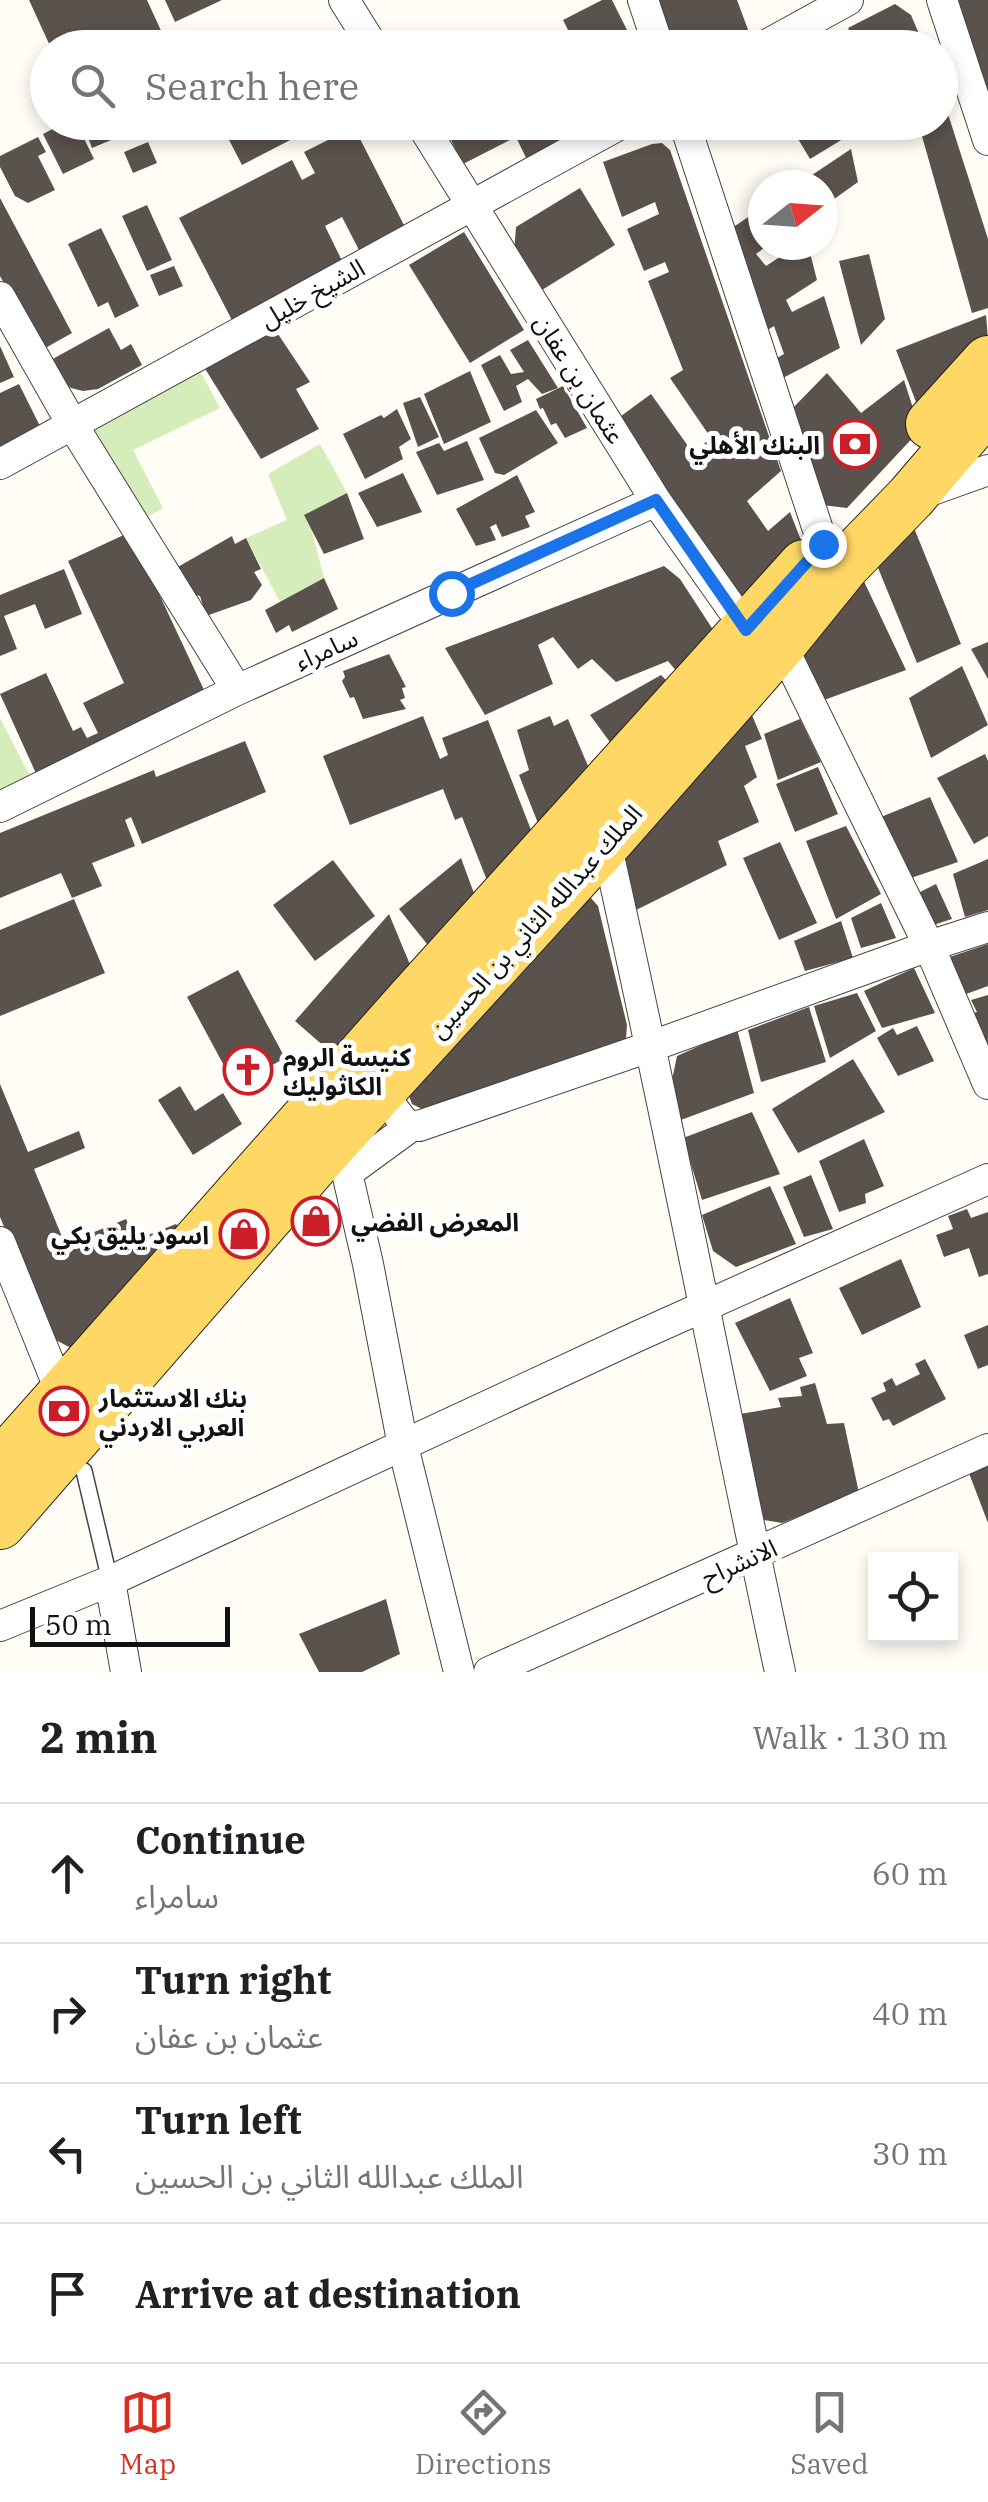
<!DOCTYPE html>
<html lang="en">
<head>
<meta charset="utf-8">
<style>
  body { margin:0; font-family:"IBM Plex Serif","Noto Sans Arabic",serif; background:#f6f6f6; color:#202124 }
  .controls { position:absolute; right:30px; bottom:30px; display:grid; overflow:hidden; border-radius:0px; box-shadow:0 5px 15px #0003 }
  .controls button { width:90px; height:90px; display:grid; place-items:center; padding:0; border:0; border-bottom:2px solid #e0e0e0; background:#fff; color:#202124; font:50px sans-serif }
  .compass { position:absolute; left:748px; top:170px; width:90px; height:90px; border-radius:50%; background:#fff; box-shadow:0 5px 15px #0003; rotate:73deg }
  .scale { position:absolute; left:30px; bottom:25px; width:200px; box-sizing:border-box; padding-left:10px; border:5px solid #111; border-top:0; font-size:28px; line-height:35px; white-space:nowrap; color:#111; -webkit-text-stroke:8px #fff; paint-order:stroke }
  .stop { position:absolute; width:30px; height:30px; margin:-22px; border:8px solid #1a73e8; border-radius:50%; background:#fff }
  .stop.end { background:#1a73e8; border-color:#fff; box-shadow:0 2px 10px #0008 }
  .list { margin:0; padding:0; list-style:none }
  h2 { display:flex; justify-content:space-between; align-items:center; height:130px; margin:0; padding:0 40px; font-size:42px }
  h2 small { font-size:32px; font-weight:400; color:#757577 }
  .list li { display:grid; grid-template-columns:65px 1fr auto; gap:30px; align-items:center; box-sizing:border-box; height:140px; padding:0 40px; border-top:2px solid #e0e0e0 }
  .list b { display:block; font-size:38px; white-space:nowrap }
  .list p { margin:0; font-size:32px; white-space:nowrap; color:#757577 }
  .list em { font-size:32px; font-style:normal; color:#757577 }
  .icon { flex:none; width:55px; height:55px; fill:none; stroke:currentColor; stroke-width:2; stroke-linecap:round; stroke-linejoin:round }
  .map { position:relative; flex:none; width:988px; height:1672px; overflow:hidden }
  .search { position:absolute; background:#fff; box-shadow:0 5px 15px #0003; left:30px; right:30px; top:30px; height:110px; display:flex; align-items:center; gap:25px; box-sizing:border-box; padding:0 35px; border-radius:55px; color:#757577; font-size:38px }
  .sheet { height:690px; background:#fff }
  nav { display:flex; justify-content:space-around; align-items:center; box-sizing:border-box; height:140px; border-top:2px solid #e0e0e0; background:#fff; font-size:28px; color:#757577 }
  nav a { display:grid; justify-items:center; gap:5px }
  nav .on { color:#d93025 }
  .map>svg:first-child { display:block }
  .green { fill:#d5edba }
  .building { fill:#5a524c }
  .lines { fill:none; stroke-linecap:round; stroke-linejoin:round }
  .lane-casing { stroke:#444; stroke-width:18 }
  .street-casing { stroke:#444; stroke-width:32 }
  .primary-casing { stroke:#222; stroke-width:52 }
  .lane { stroke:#fff; stroke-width:15 }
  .street { stroke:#fff; stroke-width:30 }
  .primary { stroke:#ffd765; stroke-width:50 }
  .route { stroke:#1a73e8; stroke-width:12 }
  .labels { text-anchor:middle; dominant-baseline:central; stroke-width:10; stroke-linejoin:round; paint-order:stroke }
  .street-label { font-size:25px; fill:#111; stroke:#fff }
  .poi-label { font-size:25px; font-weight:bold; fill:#111; stroke:#fff; text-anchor:start }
</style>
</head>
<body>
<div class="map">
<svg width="988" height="1672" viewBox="0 0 988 1672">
  <rect width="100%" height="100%" fill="#fffdf5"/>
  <!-- green -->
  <path class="green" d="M200 371 220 408 133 450 163 508 142 520 85 434Z
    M320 444 347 493 304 515 311 528 324 578 280 602 246 538 287 520 268 474Z
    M0 718 33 782 0 797Z"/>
  <!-- building -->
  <path class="building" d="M29 0H147L163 35 136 48H51Z
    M165 0H222L175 22Z
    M602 0H612L636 48H577L563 20Z
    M657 0H737L753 43 743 48H673Z
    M953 0H988V111Z
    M895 4 911 15 925 48H857L848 28Z
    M941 92 988 239V308L972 313 918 122H940Z
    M66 122H76L94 159 63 174 43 134Z
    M94 122H110L116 138 92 148 84 127Z
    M258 122H325L242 165 228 138Z
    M442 122H606L528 162 516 137 463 164Z
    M788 122H871L810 159Z
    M354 127 406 229 360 252 342 217 325 226 346 269 235 326 179 218 292 160 302 180 315 173 304 152Z
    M38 137 46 152 38 156 55 190 28 203 15 196 0 167V156Z
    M148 142 157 163 133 173 124 152Z
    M662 143 670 150 781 471 747 501 768 531 790 512 804 548 749 610 617 419 651 394 693 453 711 438 670 378 683 370 648 281 669 272 665 262 644 271 627 229 659 214 655 202 622 217 603 162 652 144Z
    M851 149 858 182 823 207V185H797Z
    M580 188 615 245 537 293 514 254 516 227Z
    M0 198 72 333 40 351 0 276Z
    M147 205 172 260 147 271 122 216Z
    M763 207V245H768L756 254 766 266 798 245H808L817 280 786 300 792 312 824 296 840 348 783 378 777 358 784 354 774 326 766 331 732 228Z
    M101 228 139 306 115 318 108 302 98 307 68 244Z
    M464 232 524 330 470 363 409 265Z
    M869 254 885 319 861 345 839 261Z
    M174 266 183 286 159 296 150 275Z
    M986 315 988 339 921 415 896 350Z
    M272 325 310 382 296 389 319 429 261 459 204 367Z
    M109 328 121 350 131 344 142 365 98 389 83 391 71 388 57 376 49 361Z
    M528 340 558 388 542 394 528 379 516 386 522 402 504 411 481 365 500 355 511 374 524 372 510 350Z
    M0 346 14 377 0 383Z
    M470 371 491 422 444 444 424 394Z
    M827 373 861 413 904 380 920 430 847 508 822 505 789 412Z
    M19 384 42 430 0 450V393Z
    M563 386 587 428 565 438 556 423 551 425 543 408 540 409 536 399Z
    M420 397 439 437 418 447 403 403Z
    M397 409 411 439 399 447 403 459 365 479 343 434 381 415 384 418Z
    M536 410 558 443 504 475 495 473 479 438Z
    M467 441 484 480 437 495 416 452 439 443 444 451Z
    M403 473 422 512 377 527 358 493Z
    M517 475 535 512 525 516 530 527 502 537 496 524 490 527 496 540 476 546 456 509Z
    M347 493 364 539 324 554 304 515Z
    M908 513 961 644 917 663 876 563Z
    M130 532 205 692 39 780 0 694 46 673 73 731 81 727 87 738 98 733 83 703 124 683 68 561Z
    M232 536 235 544 246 538 261 569 254 572 262 585 251 600 206 616 200 596 191 594 176 568Z
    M664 566 680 579 723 645 678 673 668 661 616 682 592 659 578 669 553 637 538 645 553 684 485 715 445 648Z
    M64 569 82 614 45 629 35 604 4 616 17 649 0 656V595Z
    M860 573 906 670 816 703 795 645Z
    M324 578 338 609 292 632 289 625 276 633 265 610Z
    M988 642V679L971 649Z
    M389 654 406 687 402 688 405 698 400 700 406 709 363 719 354 697 350 698 342 681 345 677 343 671Z
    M962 666 988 725 931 758 909 698Z
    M661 675 677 691 618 753 590 715Z
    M747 703 762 739 745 746 757 777 744 786 759 822 718 841 727 865 630 913 623 839Z
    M423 716 440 759 448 755 442 738 488 720 533 835 488 883 462 817 455 820 443 789 350 825 323 756Z
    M550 716 554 726 568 719 594 780 543 836 519 775 529 770 517 730Z
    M800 719 821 762 778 780 764 734Z
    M245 741 266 792 142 844 131 817 125 820 135 846 92 863 102 886 72 898 61 873 0 898V833L154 770 156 777Z
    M985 754 988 761V836L974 844 937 778Z
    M818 767 838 814 795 832 776 784Z
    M930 797 958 862 902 881 876 819Z
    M846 826 881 894 836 919 806 841Z
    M780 842 817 923 779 940 743 858Z
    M461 858 475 896 435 954 399 909Z
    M988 859V910L965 917 953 874Z
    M333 860 375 916 315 961 273 905Z
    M936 884 952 919 927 927 912 896Z
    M590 897 598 906 627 1025 626 1039 424 1110 412 1104 405 1085Z
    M74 899 105 973 0 1016V930Z
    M881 903 896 938 861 948 851 918Z
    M389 914 411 967 334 1055 295 1021Z
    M841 921 853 958 805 971 794 941Z
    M988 944V986L958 997 944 959Z
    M914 968 935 1013 882 1028 864 991Z
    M238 970 285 1058 235 1086 187 997Z
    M857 993 876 1031 830 1058 814 1006Z
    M988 995V1058L969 1015 977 1012 971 1000Z
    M809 1007 826 1062 761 1082 748 1030Z
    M917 1026 934 1061 898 1076 877 1038 893 1028 897 1035Z
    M737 1029 754 1093 678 1121 671 1085 677 1056Z
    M853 1059 885 1112 798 1153 772 1109Z
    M0 1084 28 1152 79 1131 85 1148 34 1169 65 1244 126 1219 135 1240 176 1224 182 1230 71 1348 50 1337 0 1217Z
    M180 1086 195 1111 223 1093 242 1124 193 1155 158 1100Z
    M752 1112 780 1174 702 1200 683 1138Z
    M864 1139 884 1186 865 1194 866 1203 839 1212 819 1161Z
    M811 1175 833 1229 804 1237 783 1187Z
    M770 1186 796 1244 736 1267 713 1251 702 1215Z
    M967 1209 971 1218 988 1212V1274L979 1277 969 1248 944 1257 936 1235 953 1229 948 1216Z
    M901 1259 921 1307 862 1335 839 1288Z
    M790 1298 813 1353 799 1358 807 1376 770 1391 735 1323Z
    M988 1325V1365L978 1369 964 1335Z
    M925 1359 946 1399 893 1426 889 1419 883 1421 871 1398 886 1391 883 1383 892 1378 896 1386 920 1374 915 1364Z
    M815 1383 827 1424 844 1423 859 1493 782 1523 764 1520 751 1494 734 1415 781 1407 778 1398 802 1396 800 1387Z
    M988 1459V1523L967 1468Z
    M386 1599 400 1654 362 1672H319L299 1634Z"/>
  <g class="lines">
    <!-- lane casing -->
    <g class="lane-casing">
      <path id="lane" d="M84 1471 110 1581"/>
    </g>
    <!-- street casing -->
    <g class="street-casing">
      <path id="street" d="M344 0 374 48
        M643 0 659 48
        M942 0 988 140
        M761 48 848 0
        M420 122 656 501 747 630
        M684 122 823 545
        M0 297 72 424 237 690
        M0 464 624 122
        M918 495 988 470
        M781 644 929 946 988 1084
        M0 807 237 690 656 501
        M606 843C668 1118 721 1396 780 1672
        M380 1091 406 1125 419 1126 652 1046 929 946 988 927
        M328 1148 347 1173 368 1264 403 1446 459 1672
        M347 1173 410 1127
        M0 1242 62 1395 68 1404
        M110 1581 126 1672
        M0 1626 110 1581 638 1336 988 1179
        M489 1672 988 1449"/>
    </g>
    <!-- primary casing -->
    <g class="primary-casing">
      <path id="primary" d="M931 424 988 361
        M0 1465 412 999 804 565
        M0 1524 328 1148 606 843 781 644 845 565 911 497 988 407"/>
    </g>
    <!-- lane -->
    <use href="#lane" class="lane"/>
    <!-- street -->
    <use href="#street" class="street"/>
    <!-- primary -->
    <use href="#primary" class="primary"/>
  </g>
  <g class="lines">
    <!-- route -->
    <path class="route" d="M451 593 656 500 746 630 823 544"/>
  </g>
  <!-- icons -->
  <defs>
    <g id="bank-ring" transform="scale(2.5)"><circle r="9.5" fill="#fff" stroke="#cc1e29" stroke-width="1.5"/><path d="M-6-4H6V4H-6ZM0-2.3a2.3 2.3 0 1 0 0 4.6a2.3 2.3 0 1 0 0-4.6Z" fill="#cc1e29"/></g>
    <g id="church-ring" transform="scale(2.5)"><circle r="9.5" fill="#fff" stroke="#cc1e29" stroke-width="1.5"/><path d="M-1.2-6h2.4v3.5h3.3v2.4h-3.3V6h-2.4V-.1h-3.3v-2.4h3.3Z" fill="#cc1e29"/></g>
    <g id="shop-ring" transform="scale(2.5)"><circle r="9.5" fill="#fff" stroke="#cc1e29" stroke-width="1.5"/><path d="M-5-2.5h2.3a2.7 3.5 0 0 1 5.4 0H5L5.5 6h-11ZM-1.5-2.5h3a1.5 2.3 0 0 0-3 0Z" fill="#cc1e29"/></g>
  </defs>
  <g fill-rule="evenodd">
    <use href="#bank-ring" x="855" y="444"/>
    <use href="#church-ring" x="248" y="1070"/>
    <use href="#shop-ring" x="316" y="1221"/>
    <use href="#shop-ring" x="244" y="1234"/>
    <use href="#bank-ring" x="64" y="1411"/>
  </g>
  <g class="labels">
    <!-- street labels -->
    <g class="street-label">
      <text transform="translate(312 293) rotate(-29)">الشيخ خليل</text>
      <text transform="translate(580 379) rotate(58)">عثمان بن عفان</text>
      <text transform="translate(326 649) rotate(-24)">سامراء</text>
      <text transform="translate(535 921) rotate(-48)">الملك عبدالله الثاني بن الحسين</text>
      <text transform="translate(739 1562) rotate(-24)">الانشراح</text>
    </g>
    <!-- poi labels -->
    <g class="poi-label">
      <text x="820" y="444" text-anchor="end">البنك الأهلي</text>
      <text x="283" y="1056">كنيسة الروم<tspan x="283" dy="29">الكاثوليك</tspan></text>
      <text x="351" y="1221">المعرض الفضي</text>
      <text x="209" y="1234" text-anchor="end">اسود يليق بكي</text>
      <text x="99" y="1397">بنك الاستثمار<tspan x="99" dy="29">العربي الاردني</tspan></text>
    </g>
  </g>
</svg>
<div class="controls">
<button><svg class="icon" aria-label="locate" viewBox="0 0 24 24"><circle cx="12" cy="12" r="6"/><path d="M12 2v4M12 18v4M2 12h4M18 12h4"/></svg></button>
</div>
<svg class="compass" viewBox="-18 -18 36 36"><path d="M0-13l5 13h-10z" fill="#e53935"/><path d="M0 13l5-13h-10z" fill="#757577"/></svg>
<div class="scale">50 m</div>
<div class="stop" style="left:451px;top:593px"></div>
<div class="stop end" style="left:823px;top:544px"></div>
<div class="search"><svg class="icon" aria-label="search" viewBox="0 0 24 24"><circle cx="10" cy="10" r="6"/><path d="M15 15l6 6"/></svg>Search here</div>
</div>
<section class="sheet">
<h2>2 min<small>Walk · 130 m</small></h2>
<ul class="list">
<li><svg class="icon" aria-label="ahead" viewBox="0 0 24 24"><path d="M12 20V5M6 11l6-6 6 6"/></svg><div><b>Continue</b><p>سامراء</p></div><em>60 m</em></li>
<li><svg class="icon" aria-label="right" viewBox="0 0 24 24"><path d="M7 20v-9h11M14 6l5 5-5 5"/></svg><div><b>Turn right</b><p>عثمان بن عفان</p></div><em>40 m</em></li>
<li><svg class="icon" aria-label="left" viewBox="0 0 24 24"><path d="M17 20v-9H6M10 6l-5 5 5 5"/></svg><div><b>Turn left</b><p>الملك عبدالله الثاني بن الحسين</p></div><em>30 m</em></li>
<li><svg class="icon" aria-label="arrive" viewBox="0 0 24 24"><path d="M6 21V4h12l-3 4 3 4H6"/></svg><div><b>Arrive at destination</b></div></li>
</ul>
</section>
<nav>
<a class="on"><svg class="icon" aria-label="map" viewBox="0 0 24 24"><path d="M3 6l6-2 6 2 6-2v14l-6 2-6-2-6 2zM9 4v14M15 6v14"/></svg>Map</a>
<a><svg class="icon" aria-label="directions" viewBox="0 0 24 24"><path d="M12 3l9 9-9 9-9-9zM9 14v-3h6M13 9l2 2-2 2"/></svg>Directions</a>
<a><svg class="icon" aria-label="saved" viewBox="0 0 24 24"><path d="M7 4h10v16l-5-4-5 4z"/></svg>Saved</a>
</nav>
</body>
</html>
